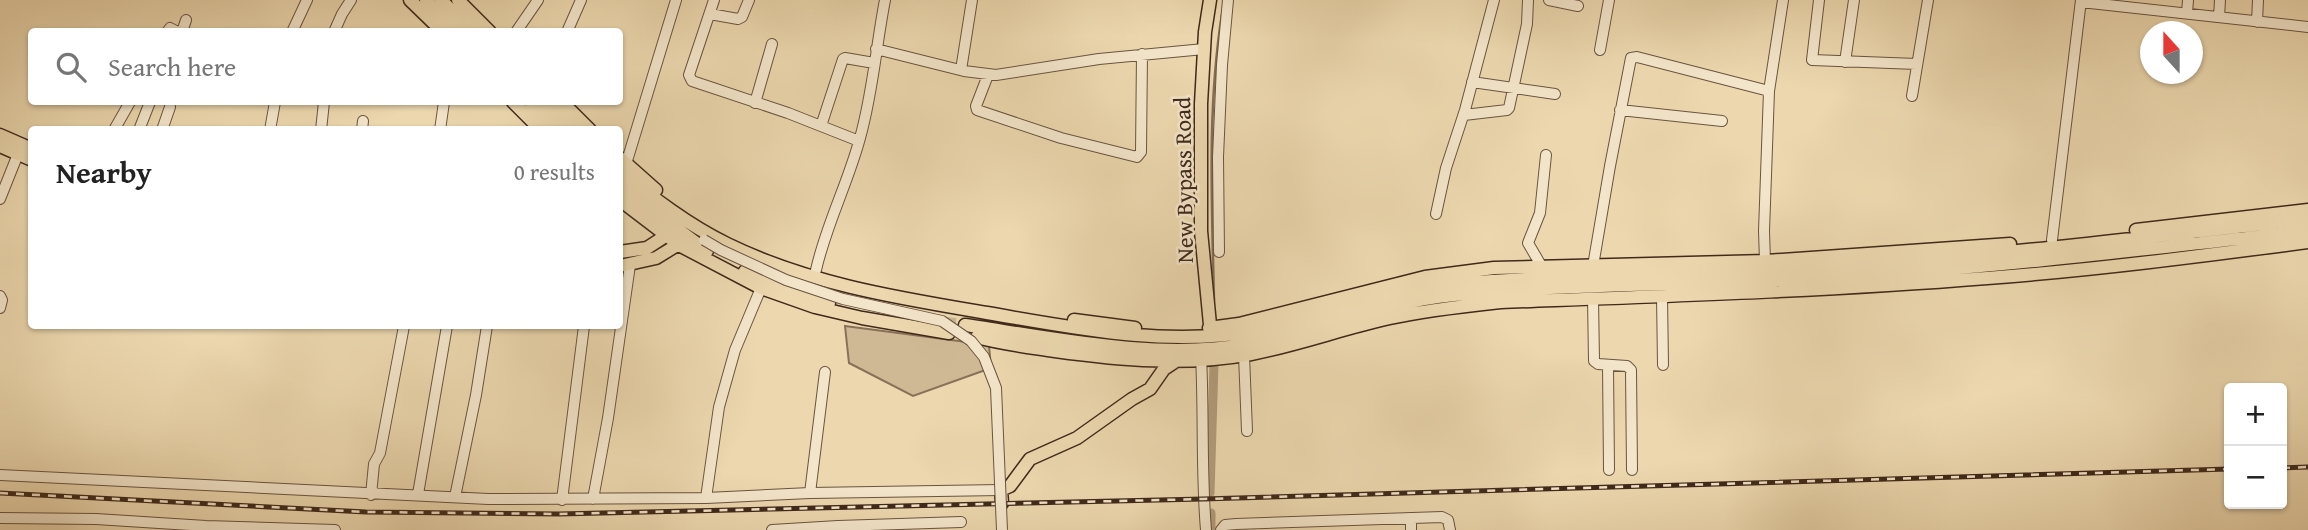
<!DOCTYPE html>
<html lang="en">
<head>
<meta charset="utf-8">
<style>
  body { margin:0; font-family:"Gentium Book Plus",serif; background:#f6f6f6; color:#222 }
  .controls { position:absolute; right:21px; bottom:21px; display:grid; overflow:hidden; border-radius:7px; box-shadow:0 2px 5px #0004 }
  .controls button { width:63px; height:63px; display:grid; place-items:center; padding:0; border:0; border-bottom:2px solid #e0e0e0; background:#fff; color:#222; font:35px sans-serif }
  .compass { position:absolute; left:2140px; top:21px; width:63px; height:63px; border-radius:50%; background:#fff; box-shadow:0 2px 5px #0004; rotate:339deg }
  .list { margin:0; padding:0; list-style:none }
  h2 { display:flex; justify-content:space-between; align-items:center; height:91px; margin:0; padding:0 28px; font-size:30px }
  h2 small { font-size:23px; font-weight:400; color:#767676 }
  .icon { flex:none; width:38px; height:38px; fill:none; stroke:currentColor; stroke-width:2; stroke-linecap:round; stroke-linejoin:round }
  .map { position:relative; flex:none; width:2308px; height:530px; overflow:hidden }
  .search { position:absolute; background:#fff; box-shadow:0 2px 5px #0004; left:28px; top:28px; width:595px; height:77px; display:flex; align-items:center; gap:18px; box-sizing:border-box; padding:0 24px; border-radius:7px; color:#767676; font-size:26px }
  .panel { position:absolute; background:#fff; box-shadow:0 2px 5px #0004; left:28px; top:126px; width:595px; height:203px; border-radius:7px }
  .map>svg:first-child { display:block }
  .green { fill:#cfb995; stroke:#877158; stroke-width:2 }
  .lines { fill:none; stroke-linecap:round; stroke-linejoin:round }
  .stream { stroke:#836e55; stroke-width:2.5 }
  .canal { stroke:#b19c7c; stroke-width:9 }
  .major-tunnel { stroke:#c9b491; stroke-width:12; stroke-dasharray:12 6; stroke-linecap:butt }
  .minor-casing { stroke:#6a5440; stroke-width:12 }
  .major-casing { stroke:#3f291b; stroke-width:15 }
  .minor { stroke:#f3e5ca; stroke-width:10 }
  .major { stroke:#ecd7ae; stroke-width:12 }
  .rail-casing { stroke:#3f291b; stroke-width:5 }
  .rail { stroke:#f3e5ca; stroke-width:2.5; stroke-dasharray:8; stroke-linecap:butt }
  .minor-bridge-casing { stroke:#6a5440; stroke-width:12; stroke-linecap:butt }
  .minor-bridge { stroke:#f3e5ca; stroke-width:10 }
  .labels { text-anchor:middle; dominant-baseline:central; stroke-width:5; stroke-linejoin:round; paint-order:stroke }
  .street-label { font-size:23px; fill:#3f291b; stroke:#f3e5ca }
</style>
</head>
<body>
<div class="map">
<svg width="2308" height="530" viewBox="0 0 2308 530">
  <rect width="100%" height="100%" fill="#ecd7ae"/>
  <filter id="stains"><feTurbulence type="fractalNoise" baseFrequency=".00286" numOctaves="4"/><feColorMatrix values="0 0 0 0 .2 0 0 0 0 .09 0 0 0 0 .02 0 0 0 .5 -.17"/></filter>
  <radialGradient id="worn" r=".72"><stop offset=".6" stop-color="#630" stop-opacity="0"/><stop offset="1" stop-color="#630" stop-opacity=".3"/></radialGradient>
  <!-- green -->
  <path class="green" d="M845 326 989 345 991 368 913 396 849 363Z"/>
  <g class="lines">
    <!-- stream -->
    <path class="stream" d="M1214 300C1212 205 1207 108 1222 14"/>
    <!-- canal -->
    <path class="canal" d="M1210 493 1214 364
      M1211 513V530"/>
    <!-- major-tunnel -->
    <path class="major-tunnel" d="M908 319 965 325"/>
    <!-- minor casing -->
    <g class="minor-casing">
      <path id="minor" d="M714 0 689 75 692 81 788 113 859 141
        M1549 0 1578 6
        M1819 0 1812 60 1917 64
        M2081 2 2308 27
        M2187 13 2188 0
        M710 14 738 19 742 17 749 0
        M2219 17 2220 0
        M2257 22 2258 0
        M167 32 170 28 178 32
        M182 32 186 20
        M292 32 307 0
        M334 32 342 14 351 0
        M516 32 538 0
        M567 32 581 0
        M876 49 964 71 996 75 1099 59 1204 49
        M1600 50 1609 0
        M1845 62 1854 0
        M961 70 972 0
        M988 75 976 106 977 110 1061 138 1137 157 1141 152 1142 54
        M1472 82 1555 94
        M1912 96 1928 0
        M755 103 772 44
        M1620 110 1722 121
        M1464 115 1507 110 1509 108 1527 24 1528 0
        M821 126 843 59 845 58 874 63
        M114 130 130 102
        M139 130 150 102
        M162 130 170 107
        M270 130 275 102
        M321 130 324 102
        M362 130 363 121
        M440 130 444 102
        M626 164 676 0
        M0 199 18 154
        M1436 214 1446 168 1465 110 1494 0
        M2052 240 2081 0
        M1219 252 1218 157 1222 65 1228 0
        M1765 261 1764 231 1769 91 1783 0
        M1593 266 1610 166 1631 58 1637 57 1769 91
        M1542 267 1528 243 1540 213 1546 155
        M816 270C826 225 848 183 860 138 873 92 876 46 885 0
        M0 296 2 300 0 308
        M1662 296 1663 365
        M1593 298 1594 361 1598 364 1627 366 1631 370 1632 470
        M1244 355 1247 431
        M1201 356C1204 414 1201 472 1206 530
        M1608 365 1609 470
        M0 475 488 499 706 498 810 493 1001 490
        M810 493 825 372
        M418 494 447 326
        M371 495 374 464 380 453 404 326
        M455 497 476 395 487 326
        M706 498 719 407 735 350 761 288
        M593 499 608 418 630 265
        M562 500 584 326
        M0 518 96 519 206 526 335 530
        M838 526 961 522
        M772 530 838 526V529
        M1221 530 1225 525 1236 524 1442 517 1448 520 1450 530
        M1411 530V518"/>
    </g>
    <!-- major casing -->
    <g class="major-casing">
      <path id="major" d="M410 0 443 32
        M426 0 458 32
        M441 0 473 32
        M458 0 490 32
        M1210 0 1205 32 1201 104V231L1211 335
        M513 102 541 130
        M530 102 558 130
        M545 102 575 130
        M562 102 590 130
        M0 135 32 149
        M0 146 32 160
        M620 158 656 190
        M620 171C653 198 688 225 727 244 809 284 898 298 987 313 1075 328 1165 347 1255 331 1297 324 1339 308 1381 297 1422 287 1467 282 1510 280 1608 275 1707 275 1806 269 1974 258 2141 238 2308 219
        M620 186 707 251
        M620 200 679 245 761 288 815 307 862 318 949 333
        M2136 230 2308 210
        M620 252 647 248 670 233
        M620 266 656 258 682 242
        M745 271 759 278 829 303
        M1074 320 1135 328
        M965 325C1054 338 1159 361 1248 344 1317 330 1383 302 1454 295 1578 283 1703 285 1827 278 1988 268 2148 249 2308 231
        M1209 328 1239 324 1425 277 1494 268 1766 261 2010 244
        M977 337C1002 344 1029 347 1055 351 1121 360 1185 366 1251 354 1298 345 1344 328 1390 318 1426 310 1464 306 1501 302 1663 296 1825 291 1987 278 2094 270 2201 256 2308 242
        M1002 503 1001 490 1010 486 1030 459 1077 438 1132 399 1150 389 1164 369 1176 361"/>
    </g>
    <!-- minor -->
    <use href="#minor" class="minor"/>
    <!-- major -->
    <use href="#major" class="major"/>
    <!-- rail casing -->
    <g class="rail-casing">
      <path id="rail" d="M2282 468 2308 467
        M0 493 366 512 559 514 1203 499 2229 469"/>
    </g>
    <!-- rail -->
    <use href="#rail" class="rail"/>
    <!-- minor-bridge casing -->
    <g class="minor-bridge-casing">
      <path id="minor-bridge" d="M704 240 721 250 786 280 843 299 942 321 971 341 984 357 996 388 1002 530"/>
    </g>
    <!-- minor-bridge -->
    <use href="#minor-bridge" class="minor-bridge"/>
  </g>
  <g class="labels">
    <!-- street labels -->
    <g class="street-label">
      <text transform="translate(1183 180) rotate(-91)">New Bypass Road</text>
    </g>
  </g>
  <rect width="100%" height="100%" filter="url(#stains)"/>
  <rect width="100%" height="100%" fill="url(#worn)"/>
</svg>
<div class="controls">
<button>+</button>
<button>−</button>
</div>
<svg class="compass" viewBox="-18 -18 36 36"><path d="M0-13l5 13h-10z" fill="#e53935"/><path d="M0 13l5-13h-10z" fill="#767676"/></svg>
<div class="search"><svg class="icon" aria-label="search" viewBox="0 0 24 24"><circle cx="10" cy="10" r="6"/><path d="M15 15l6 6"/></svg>Search here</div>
<section class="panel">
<h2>Nearby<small>0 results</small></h2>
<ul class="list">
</ul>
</section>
</div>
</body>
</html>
